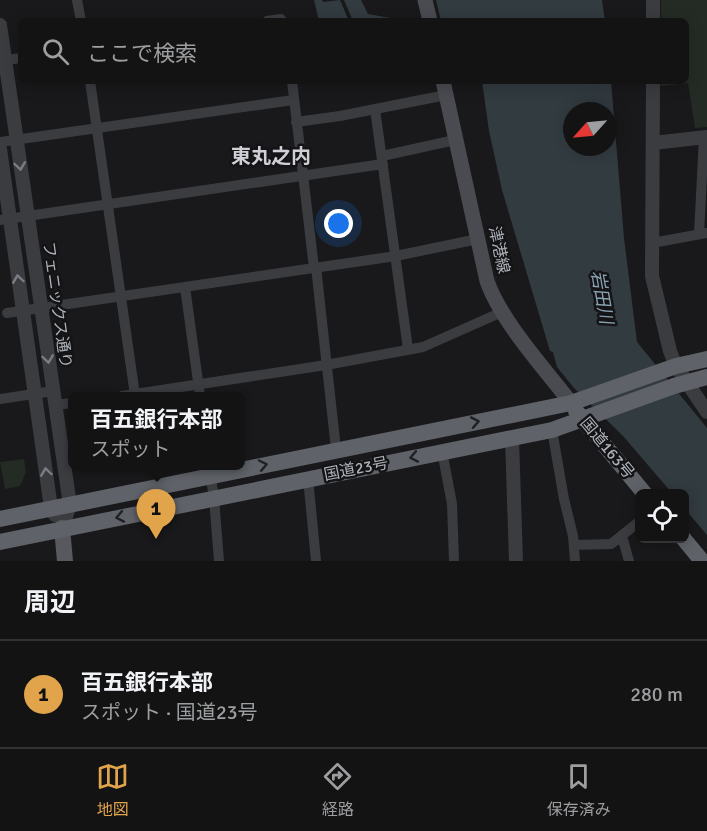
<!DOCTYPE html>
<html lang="ja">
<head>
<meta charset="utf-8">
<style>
  body { margin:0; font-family:Signika,"Noto Sans JP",sans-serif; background:#202022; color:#f1f3f6 }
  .controls { position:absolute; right:18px; bottom:18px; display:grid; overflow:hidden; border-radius:9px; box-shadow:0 3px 15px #0003 }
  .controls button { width:54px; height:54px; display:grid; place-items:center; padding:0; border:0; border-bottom:2px solid #323234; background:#131314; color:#f1f3f6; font:30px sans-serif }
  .compass { position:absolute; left:563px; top:102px; width:54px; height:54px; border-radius:50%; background:#131314; box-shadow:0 3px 15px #0003; rotate:243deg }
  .you { position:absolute; left:339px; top:224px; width:21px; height:21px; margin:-15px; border:4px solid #fff; border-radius:50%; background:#1a73e8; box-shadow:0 0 0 9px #1a73e833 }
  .badge { display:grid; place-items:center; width:39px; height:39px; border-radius:50%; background:#e2a44b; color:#111; font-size:20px; font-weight:700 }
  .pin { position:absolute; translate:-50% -50px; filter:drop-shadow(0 2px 3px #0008) }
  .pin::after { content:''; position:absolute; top:32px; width:21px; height:18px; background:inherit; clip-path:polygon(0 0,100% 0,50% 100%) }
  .popup { position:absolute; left:68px; top:392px; width:177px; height:78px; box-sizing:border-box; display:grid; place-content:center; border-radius:9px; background:#131314; filter:drop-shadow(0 2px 4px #0005); font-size:20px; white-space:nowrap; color:#9d9ea0 }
  .popup b { font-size:22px; color:#f1f3f6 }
  .popup::after { content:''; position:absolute; left:50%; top:100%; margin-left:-12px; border:12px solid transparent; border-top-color:#131314 }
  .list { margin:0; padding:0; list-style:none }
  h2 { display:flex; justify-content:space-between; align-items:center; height:78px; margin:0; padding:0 24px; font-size:26px }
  h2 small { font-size:20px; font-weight:400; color:#9d9ea0 }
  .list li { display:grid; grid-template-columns:39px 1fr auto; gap:18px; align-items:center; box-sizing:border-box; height:108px; padding:0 24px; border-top:2px solid #323234 }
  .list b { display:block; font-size:22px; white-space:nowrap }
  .list p { margin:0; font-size:20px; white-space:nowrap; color:#9d9ea0 }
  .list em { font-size:20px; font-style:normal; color:#9d9ea0 }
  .icon { flex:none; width:33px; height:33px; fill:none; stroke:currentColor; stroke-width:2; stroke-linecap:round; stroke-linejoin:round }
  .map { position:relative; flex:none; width:707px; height:561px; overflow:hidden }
  .search { position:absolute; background:#131314; box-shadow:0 3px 15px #0003; left:18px; right:18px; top:18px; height:66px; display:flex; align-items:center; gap:15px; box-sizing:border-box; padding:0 21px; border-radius:9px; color:#9d9ea0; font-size:22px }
  .sheet { height:186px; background:#131314 }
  nav { display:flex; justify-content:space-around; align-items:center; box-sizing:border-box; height:84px; border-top:2px solid #323234; background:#131314; font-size:16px; color:#9d9ea0 }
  nav a { display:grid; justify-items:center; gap:3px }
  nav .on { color:#e2a44b }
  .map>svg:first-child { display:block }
  .green { fill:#242b24 }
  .water { fill:#323b40; fill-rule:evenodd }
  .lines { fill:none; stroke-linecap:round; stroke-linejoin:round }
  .minor { stroke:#3b3c40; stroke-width:10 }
  .tertiary { stroke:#3b3c40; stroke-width:14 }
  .secondary { stroke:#494b50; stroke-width:15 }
  .primary { stroke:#57595f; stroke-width:16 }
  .trunk { stroke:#5f6268; stroke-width:16 }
  .oneway { stroke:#7a7d83 }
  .oneway2 { stroke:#1f2022 }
  .labels { text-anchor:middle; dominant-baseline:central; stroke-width:5; stroke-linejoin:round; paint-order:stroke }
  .street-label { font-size:16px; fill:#adb2ba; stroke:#141416 }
  .water-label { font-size:18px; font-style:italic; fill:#88a1b1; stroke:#141416 }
  .quarter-label { font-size:20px; font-weight:bold; fill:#ced0d6; stroke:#141416 }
</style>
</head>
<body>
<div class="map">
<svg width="707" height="561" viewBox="0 0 707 561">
  <rect width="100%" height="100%" fill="#19191b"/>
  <!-- green -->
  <path class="green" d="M661 0H707V127L695 128 688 83 661 86V81H686V21H661Z
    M24 459 26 472 20 486 5 489 0 462Z"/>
  <!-- water -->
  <path class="water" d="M314 0H322L323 2 340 0 349 21H319Z
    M344 0H361L368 14 407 21H353Z
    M436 0H602L605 21H441Z
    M482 81H611L624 238 637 342 707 428V535L685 509 684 494 672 493 623 436 574 388 557 367 553 352 550 351 502 190 489 131ZM572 111H608V147H572Z"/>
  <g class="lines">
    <!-- minor -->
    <path class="minor" d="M77 0 81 21
      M267 21 281 19 282 21
      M0 61 21 58
      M90 81 135 395
      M292 81 314 268
      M375 109 408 349
      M296 122 340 116 446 95
      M0 142 293 100
      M382 156 455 140
      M0 220 383 164
      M699 234 704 137
      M652 243 707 233
      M316 267 336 449
      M185 287 200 396
      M7 313 396 256 478 239
      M122 396 326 365 423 347 502 312
      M0 399 53 391
      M55 405 72 403
      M552 430 564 499 573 536 575 561
      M442 451 452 504 454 561
      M209 466 214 498 219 561
      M308 478 316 561
      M622 536 629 561
      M574 545 611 544 640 521"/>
    <!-- tertiary -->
    <path class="tertiary" d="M653 21V0
      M0 25 70 505 62 528
      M653 81 652 276 670 351 676 366 707 412
      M653 143 707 137
      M0 149 51 508 55 515
      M512 438 516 561"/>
    <!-- secondary -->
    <path class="secondary" d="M425 0 430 21
      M443 81 487 281C501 321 544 368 571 403"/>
    <!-- primary -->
    <path class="primary" d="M62 528 65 561"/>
    <!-- trunk -->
    <path class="trunk" d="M576 411 645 494
      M0 519 571 403 676 366 707 359
      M683 538 702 561
      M0 542 552 430 674 386 707 377"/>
  </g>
  <!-- one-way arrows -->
  <defs><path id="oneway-chevron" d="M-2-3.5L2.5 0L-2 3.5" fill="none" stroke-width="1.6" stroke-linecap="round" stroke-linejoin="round" transform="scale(1.5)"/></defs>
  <g class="oneway">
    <use href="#oneway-chevron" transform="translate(20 166) rotate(82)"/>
    <use href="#oneway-chevron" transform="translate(18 279) rotate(-98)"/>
    <use href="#oneway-chevron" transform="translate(48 359) rotate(82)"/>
    <use href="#oneway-chevron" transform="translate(46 472) rotate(-98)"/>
  </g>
  <g class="oneway2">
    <use href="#oneway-chevron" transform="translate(475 422) rotate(-11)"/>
    <use href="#oneway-chevron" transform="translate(414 457) rotate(169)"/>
    <use href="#oneway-chevron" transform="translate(263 465) rotate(-12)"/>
    <use href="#oneway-chevron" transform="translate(120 517) rotate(169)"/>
  </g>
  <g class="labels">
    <!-- street labels -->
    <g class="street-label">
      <text transform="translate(499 250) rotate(78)">津港線</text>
      <text transform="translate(57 305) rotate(82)">フェニックス通り</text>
      <text transform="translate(607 448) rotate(50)">国道163号</text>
      <text transform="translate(356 469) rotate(-11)">国道23号</text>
    </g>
    <!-- water labels -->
    <g class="water-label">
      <text transform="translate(602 297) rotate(80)">岩田川</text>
    </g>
    <!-- quarter labels -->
    <g class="quarter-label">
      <text x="271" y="156">東丸之内</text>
    </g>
  </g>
</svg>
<div class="controls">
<button><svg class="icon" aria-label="locate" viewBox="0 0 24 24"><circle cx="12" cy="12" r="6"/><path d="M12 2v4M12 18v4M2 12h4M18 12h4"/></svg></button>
</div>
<svg class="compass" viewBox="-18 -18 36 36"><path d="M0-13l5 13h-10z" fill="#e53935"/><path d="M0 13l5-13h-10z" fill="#9d9ea0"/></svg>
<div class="you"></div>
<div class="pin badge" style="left:156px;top:539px">1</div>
<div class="popup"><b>百五銀行本部</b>スポット</div>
<div class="search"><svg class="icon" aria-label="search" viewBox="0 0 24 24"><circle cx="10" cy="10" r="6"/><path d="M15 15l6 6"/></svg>ここで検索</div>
</div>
<section class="sheet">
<h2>周辺<small></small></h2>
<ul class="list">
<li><span class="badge">1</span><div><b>百五銀行本部</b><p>スポット · 国道23号</p></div><em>280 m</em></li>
</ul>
</section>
<nav>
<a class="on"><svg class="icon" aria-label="map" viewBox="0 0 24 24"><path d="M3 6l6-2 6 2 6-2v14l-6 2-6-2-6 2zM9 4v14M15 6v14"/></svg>地図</a>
<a><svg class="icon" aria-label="directions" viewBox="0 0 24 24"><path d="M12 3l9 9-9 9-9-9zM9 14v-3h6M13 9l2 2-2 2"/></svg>経路</a>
<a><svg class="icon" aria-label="saved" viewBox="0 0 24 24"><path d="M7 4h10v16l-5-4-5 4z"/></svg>保存済み</a>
</nav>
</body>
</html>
